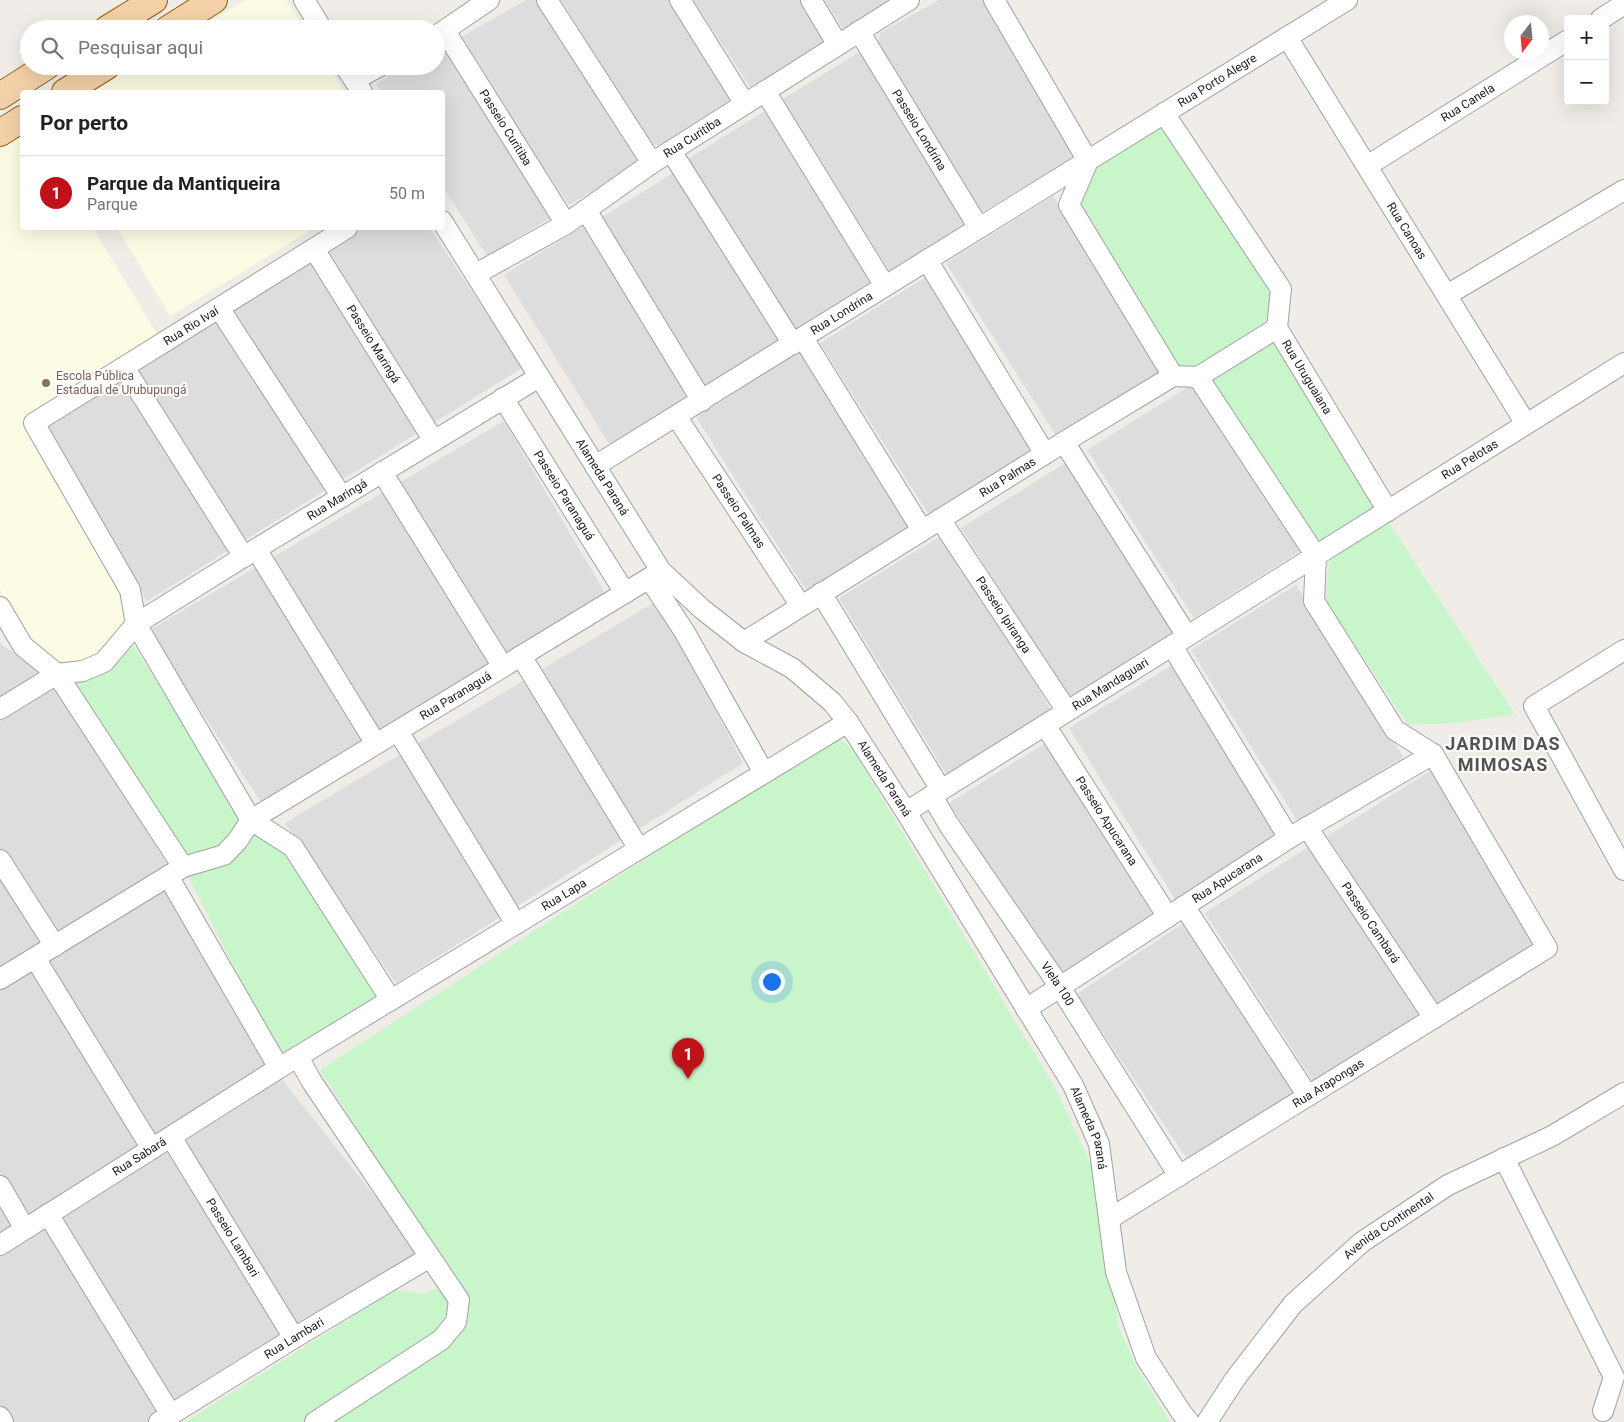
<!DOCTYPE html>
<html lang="pt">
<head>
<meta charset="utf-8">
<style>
  body { margin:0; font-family:Roboto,sans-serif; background:#f6f6f6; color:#202124 }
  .controls { position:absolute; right:15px; top:15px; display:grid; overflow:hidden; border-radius:5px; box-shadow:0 5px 20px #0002 }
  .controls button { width:45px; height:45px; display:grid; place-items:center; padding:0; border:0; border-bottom:1px solid #e0e0e0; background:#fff; color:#202124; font:25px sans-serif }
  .compass { position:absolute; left:1504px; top:15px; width:45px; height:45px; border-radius:50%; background:#fff; box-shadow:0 5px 20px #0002; rotate:196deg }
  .you { position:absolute; left:771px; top:981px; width:18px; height:18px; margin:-12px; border:4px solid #fff; border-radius:50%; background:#1a73e8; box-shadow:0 0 0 8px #1a73e833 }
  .badge { display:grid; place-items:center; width:32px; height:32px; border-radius:50%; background:#be1218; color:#fff; font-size:16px; font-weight:700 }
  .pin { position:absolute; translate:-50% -41px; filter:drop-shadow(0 1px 2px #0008) }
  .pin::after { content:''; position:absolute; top:26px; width:18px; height:15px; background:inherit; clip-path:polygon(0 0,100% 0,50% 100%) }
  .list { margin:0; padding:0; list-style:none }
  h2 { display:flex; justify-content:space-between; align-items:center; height:65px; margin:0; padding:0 20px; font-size:21px }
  h2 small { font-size:16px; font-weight:400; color:#757577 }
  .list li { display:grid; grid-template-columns:32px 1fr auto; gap:15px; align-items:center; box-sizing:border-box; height:75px; padding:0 20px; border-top:1px solid #e0e0e0 }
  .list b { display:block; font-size:19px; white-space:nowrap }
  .list p { margin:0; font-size:16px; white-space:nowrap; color:#757577 }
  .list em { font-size:16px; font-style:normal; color:#757577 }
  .icon { flex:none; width:28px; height:28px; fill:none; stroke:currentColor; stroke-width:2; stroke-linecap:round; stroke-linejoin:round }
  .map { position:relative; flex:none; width:1624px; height:1422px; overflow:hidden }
  .search { position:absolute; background:#fff; box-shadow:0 5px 20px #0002; left:20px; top:20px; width:425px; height:55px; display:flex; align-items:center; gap:12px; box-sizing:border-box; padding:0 18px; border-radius:28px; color:#757577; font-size:19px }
  .panel { position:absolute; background:#fff; box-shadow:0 5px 20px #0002; left:20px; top:90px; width:425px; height:140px; border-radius:5px }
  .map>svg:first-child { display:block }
  .residential { fill:#dedddd }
  .education { fill:#fcfce4 }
  .park { fill:#c9f5cb }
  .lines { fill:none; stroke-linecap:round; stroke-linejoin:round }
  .minor-casing { stroke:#a1a1a1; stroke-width:22 }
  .major-casing { stroke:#8f5f0e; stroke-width:28 }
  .minor { stroke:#fff; stroke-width:20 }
  .major { stroke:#f4d1a8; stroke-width:26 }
  .education-dot { fill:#8d6e63; stroke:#fff; stroke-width:2 }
  .labels { text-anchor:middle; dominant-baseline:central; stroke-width:4; stroke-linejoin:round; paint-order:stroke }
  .street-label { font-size:12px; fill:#202020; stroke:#fff }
  .education-label { font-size:12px; fill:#785e54; stroke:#fff; text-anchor:start }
  .district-label { font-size:18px; font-weight:bold; letter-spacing:1px; fill:#535353; stroke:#fff }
</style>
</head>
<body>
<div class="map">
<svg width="1624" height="1422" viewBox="0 0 1624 1422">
  <rect width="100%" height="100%" fill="#f0ede8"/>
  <!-- residential -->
  <path class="residential" d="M526 0H545L641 162 569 205 456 40Z
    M561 0H674L735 100 664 148 651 143Z
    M693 0H805L830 39 751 88Z
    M824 0H894L845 32Z
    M939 0H983L1075 157 982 212 878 46 880 33Z
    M447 41 552 217 487 256 443 187 442 92H382L376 84 405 66H436V47Z
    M863 50 970 222 890 272 783 99Z
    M768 109 875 279 795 329 688 159Z
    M678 170 784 338 705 387 599 219Z
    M1053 196 1163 370 1057 437 946 263Z
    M586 225 691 395 610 445 504 275Z
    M363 228H430L522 368 147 601 40 420Z
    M926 277 1037 452 931 518 820 343Z
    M802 350 914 525 807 592 696 417Z
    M1196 382 1303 549 1194 618 1087 450Z
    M504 421 605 593 263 805 148 631Z
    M1070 460 1179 633 1071 701 961 528Z
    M944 534 1053 713 948 777 839 598Z
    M1296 585 1403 757 1298 822 1191 650Z
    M658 600 743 763 396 983 285 823Z
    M0 642 3 646 44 670 0 698Z
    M1174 664 1280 835 1175 899 1069 728Z
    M55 687 169 867 268 1067 0 1236V721Z
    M1047 742 1157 914 1060 975 949 803Z
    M1432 770 1540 942 1436 1007 1327 836Z
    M1310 846 1419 1016 1314 1083 1205 913Z
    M1185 922 1297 1090 1189 1162 1077 994Z
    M280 1077 430 1266 175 1422H0V1254Z"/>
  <!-- education -->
  <path class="education" d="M246 0H286L305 29H197Z
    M132 66H328L345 92H87Z
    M22 127V228H93L161 341 25 424 128 590 129 627 97 660 55 662 30 639 0 590V141Z
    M117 228H314L170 316Z"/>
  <!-- park -->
  <path class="park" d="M1163 120 1274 290 1273 324 1198 372 1176 371 1074 207 1093 164Z
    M1276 335 1378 509 1318 549 1205 378Z
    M1389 523 1515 714 1456 723 1408 725 1325 600 1330 558Z
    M131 641 242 818 221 852 180 854 72 681 96 678 115 665Z
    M832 738 843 741 855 753 1055 1088 1097 1177 1119 1328 1137 1368 1170 1422H185L395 1290 425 1294 453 1280 320 1070Z
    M254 827 289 853 382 999 283 1059 273 1045 185 870Z"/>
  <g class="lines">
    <!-- minor casing -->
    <g class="minor-casing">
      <g id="minor">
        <path d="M304 0 322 29"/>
        <path d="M547 0 652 163"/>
        <path d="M680 0 745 104"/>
        <path d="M811 0 838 45"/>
        <path d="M994 0 1088 161 1069 205 1173 376"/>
        <path d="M1601 19 1624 4"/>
        <path id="s1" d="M445 31 566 224"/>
        <path id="s2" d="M859 31 979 228"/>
        <path d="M436 36 489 0"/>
        <path id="s3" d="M1287 37 1526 424"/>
        <path d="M345 66 362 92"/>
        <path d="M354 80 380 66"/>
        <path d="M765 91 885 286"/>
        <path id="s4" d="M1164 113 1281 289 1277 328 1388 511"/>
        <path d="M671 151 793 344"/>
        <path id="s5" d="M1367 166 1568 40"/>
        <path d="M586 210 702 401"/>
        <path id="s6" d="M442 221 661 571 702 609 744 642 792 668 832 702 848 722 906 812 1073 1085 1099 1144 1116 1272 1146 1358 1181 1412 1189 1422"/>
        <path d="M347 228 34 423 130 590 136 624 251 820 293 847 391 1000"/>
        <path id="s7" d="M314 249 434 441"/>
        <path d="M927 260 1045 454"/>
        <path id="s8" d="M476 274 566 224 652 163 909 0"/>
        <path d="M1447 295 1624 190"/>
        <path d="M219 308 342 497"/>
        <path d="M803 338 922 530"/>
        <path d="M124 367 244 557"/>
        <path id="s9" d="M503 398 625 593"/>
        <path id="s10" d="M676 416 801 606"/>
        <path d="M1064 442 1187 636"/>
        <path id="s11" d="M595 466 1347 0"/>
        <path d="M382 472 503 667"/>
        <path id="s12" d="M940 519 1067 711"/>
        <path d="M256 549 376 744"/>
        <path d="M649 578 684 631 764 773"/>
        <path d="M821 593 941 790"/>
        <path d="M0 607 23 646 57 674 183 867"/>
        <path id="s13" d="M744 642 1064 442 1173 376 1198 377 1277 328"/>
        <path d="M1172 646 1289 838"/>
        <path d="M1624 650 1534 706 1624 870"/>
        <path d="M521 656 639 849"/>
        <path id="s14" d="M0 709 57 674 83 671 104 662 136 624 256 549 539 377"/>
        <path id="s15" d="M1045 725 1168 917"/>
        <path d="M398 731 516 924"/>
        <path id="s16" d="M932 796 949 825 1060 987 1179 1176"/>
        <path id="s17" d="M906 812 1624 363"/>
        <path id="s18" d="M1307 827 1434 1018"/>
        <path d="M0 860 55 946"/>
        <path d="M168 876 279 1068"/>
        <path d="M1184 906 1308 1096"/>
        <path d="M35 958 152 1149"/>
        <path id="s19" d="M0 979 183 867 224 855 238 840 251 820 661 571"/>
        <path id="s20" d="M1026 1009 1289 838 1433 754"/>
        <path d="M298 1057 312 1082 459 1300 456 1322 441 1340 315 1422"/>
        <path id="s21" d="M171 1137 294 1338"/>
        <path d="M1504 1158 1614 1377 1603 1411"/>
        <path d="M0 1186 25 1229"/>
        <path d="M48 1214 171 1415"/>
        <path id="s22" d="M1109 1219 1547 948 1433 754 1395 730 1314 601 1316 556 1198 377"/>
        <path id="s23" d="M0 1245 279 1068 848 722"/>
        <path d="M0 1417 3 1422"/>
        <path id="s24" d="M159 1422 294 1338 430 1257"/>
        <path id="s25" d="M1207 1422 1235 1379 1293 1304 1362 1242 1448 1185 1552 1136 1624 1093"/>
      </g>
    </g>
    <!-- major casing -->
    <g class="major-casing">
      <path id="major" d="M107 29 154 0
        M168 29 214 0
        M65 92 107 66
        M0 96 47 66
        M0 133 22 119"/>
    </g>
    <!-- minor -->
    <use href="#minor" class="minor"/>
    <!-- major -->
    <use href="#major" class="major"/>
  </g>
  <!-- markers -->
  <circle class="education-dot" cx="46" cy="383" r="5"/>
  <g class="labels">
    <!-- street labels -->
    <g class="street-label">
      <text stroke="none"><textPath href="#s11" startOffset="732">Rua Porto Alegre</textPath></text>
      <text stroke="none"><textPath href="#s5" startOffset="119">Rua Canela</textPath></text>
      <text stroke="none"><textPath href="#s1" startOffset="114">Passeio Curitiba</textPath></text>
      <text stroke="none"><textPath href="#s2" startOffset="116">Passeio Londrina</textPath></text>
      <text stroke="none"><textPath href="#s8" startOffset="256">Rua Curitiba</textPath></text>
      <text stroke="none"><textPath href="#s3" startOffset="228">Rua Canoas</textPath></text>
      <text stroke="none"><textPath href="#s11" startOffset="290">Rua Londrina</textPath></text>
      <text transform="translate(191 326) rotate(-32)">Rua Rio Ivaí</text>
      <text stroke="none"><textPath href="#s7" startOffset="112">Passeio Maringá</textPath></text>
      <text stroke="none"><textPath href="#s4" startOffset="308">Rua Uruguaiana</textPath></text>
      <text stroke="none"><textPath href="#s17" startOffset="665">Rua Pelotas</textPath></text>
      <text stroke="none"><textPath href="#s6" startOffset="302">Alameda Paraná</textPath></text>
      <text stroke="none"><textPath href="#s13" startOffset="311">Rua Palmas</textPath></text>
      <text stroke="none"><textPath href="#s9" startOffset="115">Passeio Paranaguá</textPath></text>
      <text stroke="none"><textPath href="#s14" startOffset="402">Rua Maringá</textPath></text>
      <text stroke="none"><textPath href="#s10" startOffset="114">Passeio Palmas</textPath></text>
      <text stroke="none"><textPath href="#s12" startOffset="115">Passeio Ipiranga</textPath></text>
      <text stroke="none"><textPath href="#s17" startOffset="241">Rua Mandaguari</textPath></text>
      <text stroke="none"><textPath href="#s19" startOffset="541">Rua Paranaguá</textPath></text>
      <text stroke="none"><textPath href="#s6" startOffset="722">Alameda Paraná</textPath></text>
      <text stroke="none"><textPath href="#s15" startOffset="114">Passeio Apucarana</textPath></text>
      <text stroke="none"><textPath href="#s20" startOffset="240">Rua Apucarana</textPath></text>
      <text stroke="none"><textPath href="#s23" startOffset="664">Rua Lapa</textPath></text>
      <text stroke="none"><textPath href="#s18" startOffset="115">Passeio Cambará</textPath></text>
      <text stroke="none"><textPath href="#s16" startOffset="226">Viela 100</textPath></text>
      <text stroke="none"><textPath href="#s22" startOffset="258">Rua Arapongas</textPath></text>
      <text stroke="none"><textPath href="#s6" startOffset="1128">Alameda Paraná</textPath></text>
      <text stroke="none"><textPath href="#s23" startOffset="165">Rua Sabará</textPath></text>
      <text stroke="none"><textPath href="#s25" startOffset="270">Avenida Continental</textPath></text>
      <text stroke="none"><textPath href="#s21" startOffset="118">Passeio Lambari</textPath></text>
      <text stroke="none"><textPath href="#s24" startOffset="159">Rua Lambari</textPath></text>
    </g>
    <!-- education labels -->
    <g class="education-label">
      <text x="56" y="376">Escola Pública<tspan x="56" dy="14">Estadual de Urubupungá</tspan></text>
    </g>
    <!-- district labels -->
    <g class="district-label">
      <text x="1503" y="743">JARDIM DAS<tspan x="1503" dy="21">MIMOSAS</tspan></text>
    </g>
  </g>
</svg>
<div class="controls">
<button>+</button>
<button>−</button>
</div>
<svg class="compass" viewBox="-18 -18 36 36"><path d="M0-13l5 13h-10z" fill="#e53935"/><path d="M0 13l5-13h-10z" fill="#757577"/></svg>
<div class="you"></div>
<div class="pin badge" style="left:688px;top:1079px">1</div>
<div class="search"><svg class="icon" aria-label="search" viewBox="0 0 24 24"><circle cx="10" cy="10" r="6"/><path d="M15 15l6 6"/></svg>Pesquisar aqui</div>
<section class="panel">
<h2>Por perto<small></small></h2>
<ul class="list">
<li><span class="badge">1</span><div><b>Parque da Mantiqueira</b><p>Parque</p></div><em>50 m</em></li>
</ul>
</section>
</div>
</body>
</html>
